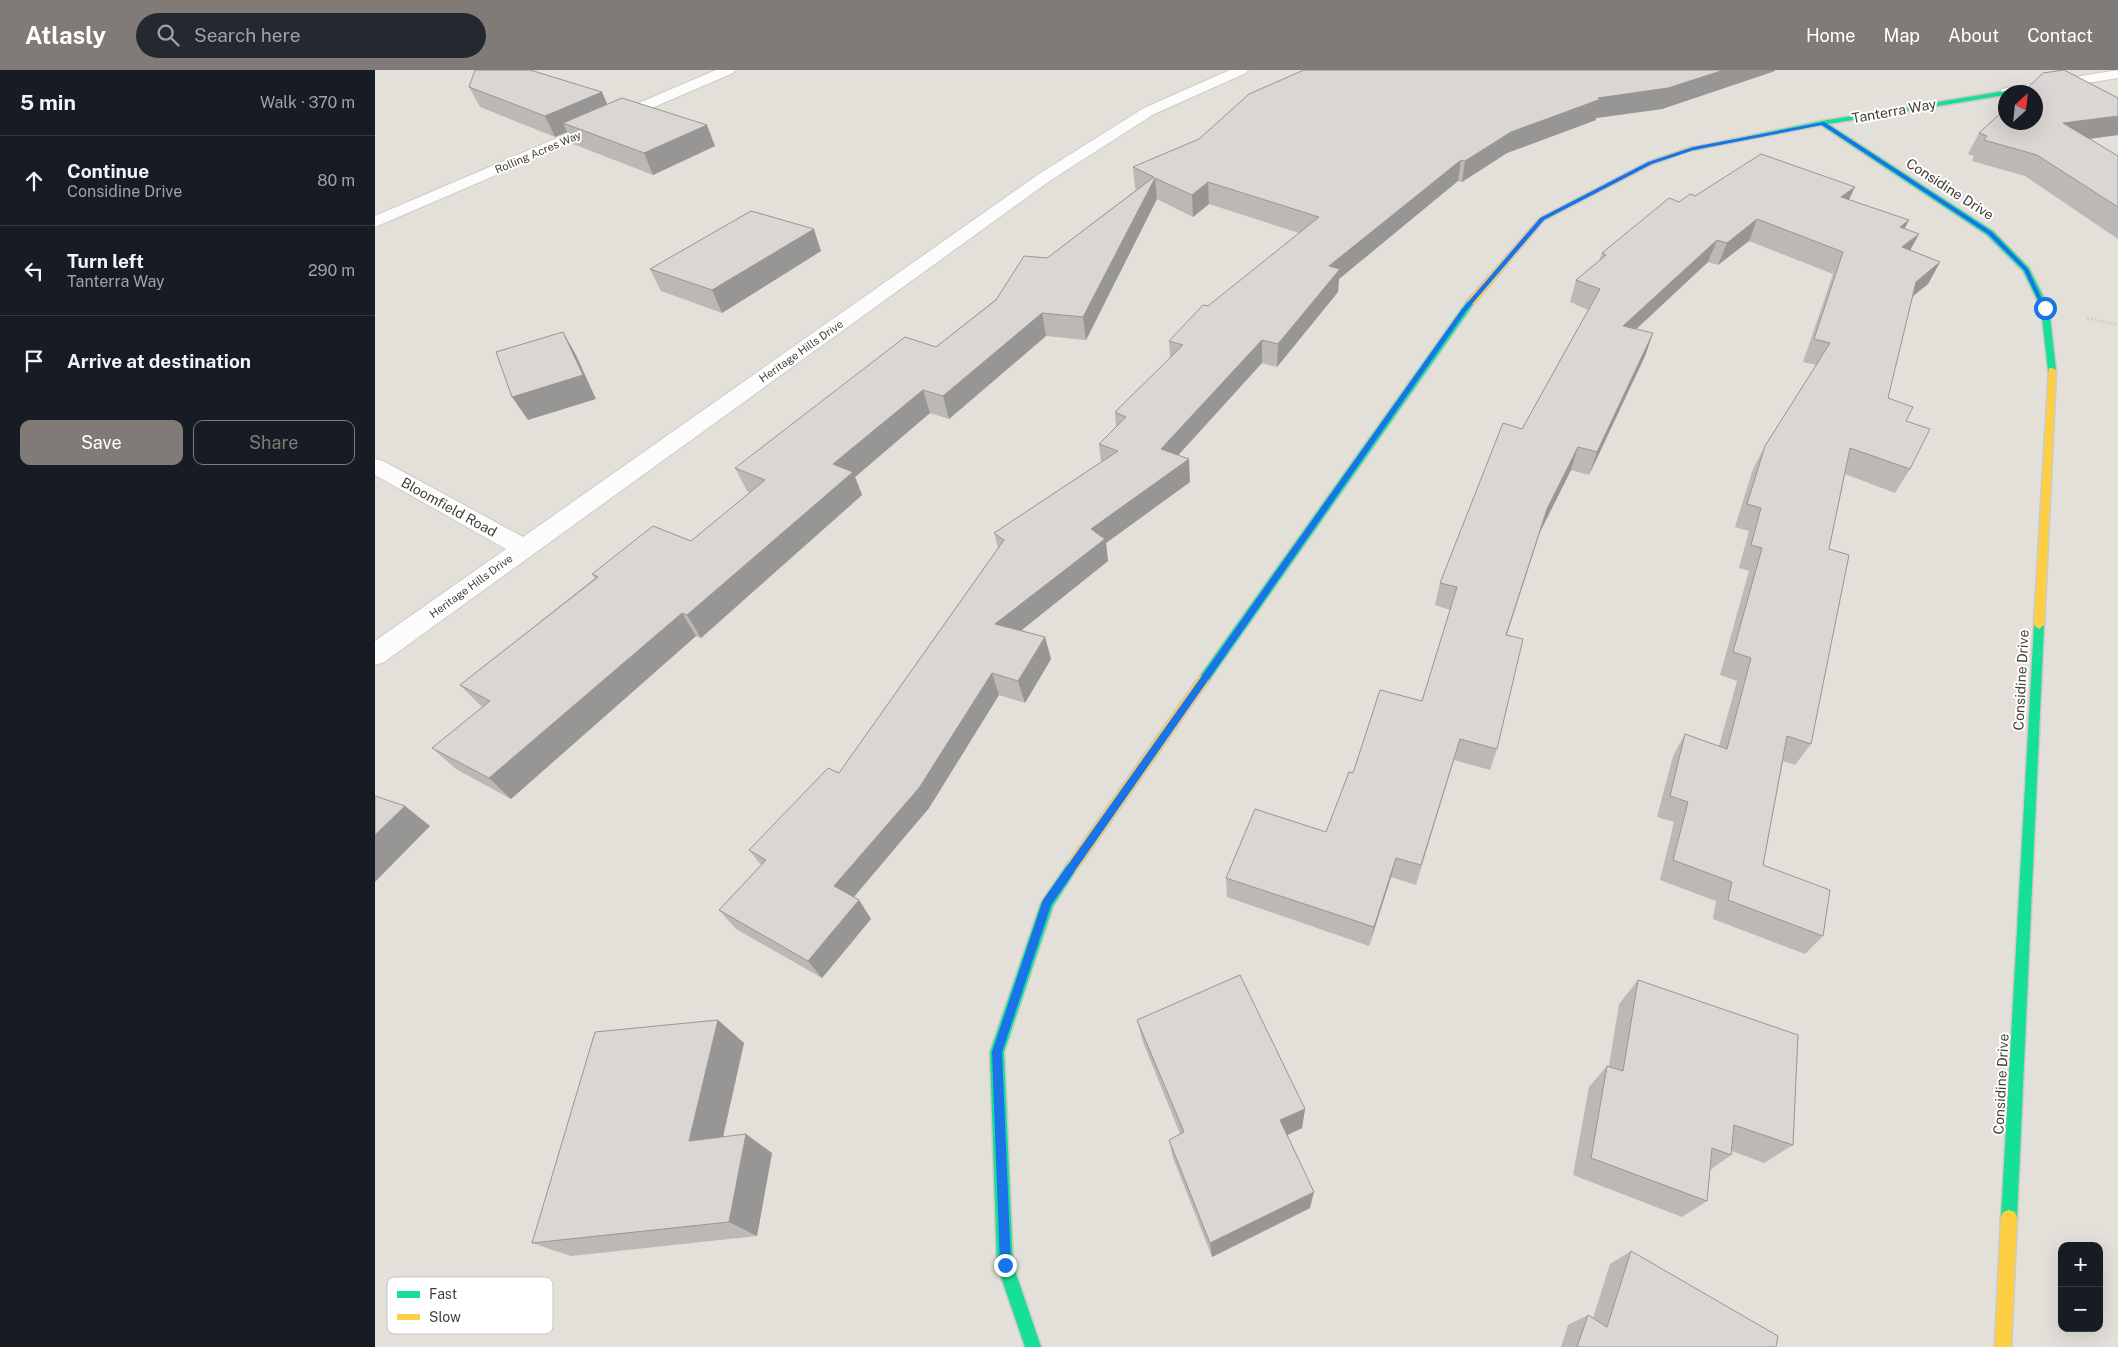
<!DOCTYPE html>
<html lang="en">
<head>
<meta charset="utf-8">
<style>
  body { margin:0; font-family:"Public Sans",sans-serif; background:#242831; color:#f1f3f6 }
  .controls { position:absolute; right:15px; bottom:15px; display:grid; overflow:hidden; border-radius:10px; box-shadow:0 5px 20px #0002 }
  .controls button { width:45px; height:45px; display:grid; place-items:center; padding:0; border:0; border-bottom:1px solid #363941; background:#171b24; color:#f1f3f6; font:25px sans-serif }
  .compass { position:absolute; left:1623px; top:15px; width:45px; height:45px; border-radius:50%; background:#171b24; box-shadow:0 5px 20px #0002; rotate:27deg }
  .stop { position:absolute; width:15px; height:15px; margin:-11px; border:4px solid #1a73e8; border-radius:50%; background:#fff }
  .stop.end { background:#1a73e8; border-color:#fff; box-shadow:0 1px 5px #0008 }
  .list { margin:0; padding:0; list-style:none }
  h2 { display:flex; justify-content:space-between; align-items:center; height:65px; margin:0; padding:0 20px; font-size:21px }
  h2 small { font-size:16px; font-weight:400; color:#9ea1a6 }
  .list li { display:grid; grid-template-columns:32px 1fr auto; gap:15px; align-items:center; box-sizing:border-box; height:90px; padding:0 20px; border-top:1px solid #363941 }
  .list b { display:block; font-size:19px; white-space:nowrap }
  .list p { margin:0; font-size:16px; white-space:nowrap; color:#9ea1a6 }
  .list em { font-size:16px; font-style:normal; color:#9ea1a6 }
  .actions { display:flex; gap:10px; padding:15px 20px }
  .actions a { flex:1; padding:11px 0; border:1px solid #807b76; border-radius:10px; text-align:center; font-size:18px; color:#807b76 }
  .actions .main { background:#807b76; color:#fff }
  .icon { flex:none; width:28px; height:28px; fill:none; stroke:currentColor; stroke-width:2; stroke-linecap:round; stroke-linejoin:round }
  .map { position:relative; flex:none; width:1743px; height:1277px; overflow:hidden }
  header { display:flex; align-items:center; gap:30px; box-sizing:border-box; height:70px; padding:0 25px; background:#807b76; color:#fff }
  header strong { font-size:24px }
  nav { display:flex; gap:28px; margin-inline-start:auto; font-size:18px }
  .search { width:350px; height:45px; background:#242831; display:flex; align-items:center; gap:12px; box-sizing:border-box; padding:0 18px; border-radius:28px; color:#9ea1a6; font-size:19px }
  main { display:flex }
  aside { flex:1; background:#171b24 }
  .map>svg:first-child { display:block }
  .residential { fill:#e3dfd9; fill-rule:evenodd }
  .lines { fill:none; stroke-linecap:round; stroke-linejoin:round }
  .street-casing { stroke:#cecbc8; stroke-width:2 }
  .fast-casing { stroke:#cec9c2; stroke-width:3 }
  .slow-casing { stroke:#cec9c2; stroke-width:3 }
  .path { stroke:#d0cdcb; stroke-width:2.5; stroke-dasharray:2 2; stroke-linecap:butt }
  .street { fill:#fdfcfc; fill-rule:evenodd }
  .fast { fill:#16e098; fill-rule:evenodd }
  .slow { fill:#ffcf43; fill-rule:evenodd }
  .wall { fill:#bbb8b5 }
  .shaded-wall { fill:#989694 }
  .building { fill:#d9d6d3; stroke:#989694 }
  .route { fill:#1a73e8 }
  .labels { text-anchor:middle; dominant-baseline:central; stroke-width:4; stroke-linejoin:round; paint-order:stroke }
  .far-street-label { font-size:11px; fill:#443e37; stroke:#fff }
  .street-label { font-size:14px; fill:#443e37; stroke:#fff }
  .key { fill:#fff; stroke:#c7c5c3; stroke-width:1 }
  .key-label { font-size:14px; fill:#443e37 }
</style>
</head>
<body>
<header>
<strong>Atlasly</strong>
<div class="search"><svg class="icon" aria-label="search" viewBox="0 0 24 24"><circle cx="10" cy="10" r="6"/><path d="M15 15l6 6"/></svg>Search here</div>
<nav><a>Home</a><a>Map</a><a>About</a><a>Contact</a></nav>
</header>
<main>
<aside>
<h2>5 min<small>Walk · 370 m</small></h2>
<ul class="list">
<li><svg class="icon" aria-label="ahead" viewBox="0 0 24 24"><path d="M12 20V5M6 11l6-6 6 6"/></svg><div><b>Continue</b><p>Considine Drive</p></div><em>80 m</em></li>
<li><svg class="icon" aria-label="left" viewBox="0 0 24 24"><path d="M17 20v-9H6M10 6l-5 5 5 5"/></svg><div><b>Turn left</b><p>Tanterra Way</p></div><em>290 m</em></li>
<li><svg class="icon" aria-label="arrive" viewBox="0 0 24 24"><path d="M6 21V4h12l-3 4 3 4H6"/></svg><div><b>Arrive at destination</b></div></li>
</ul>
<div class="actions"><a class="main">Save</a><a>Share</a></div>
</aside>
<div class="map">
<svg width="1743" height="1277" viewBox="0 0 1743 1277">
  <rect width="100%" height="100%" fill="#f0edea"/>
  <!-- residential -->
  <path class="residential" d="M0 0H1743V1277H0ZM1630 22H1660V52H1630ZM1687 1176H1724V1258H1687Z"/>
  <g class="lines">
    <!-- street casing -->
    <g class="street-casing">
      <path id="street" d="M341 0H360L358 3 0 157V146Z
        M855 0H873L871 3 779 44 676 110 9 592 0 595V571L131 479 0 405V389L8 391 148 467 664 104 769 38Z
        M1743 0V8L1655 22H1630V26L1625 22 1627 19 1632 18Z"/>
    </g>
    <!-- fast casing -->
    <g class="fast-casing">
      <path id="fast" d="M1630 21 1633 22 1630 25 1453 54 1618 161 1654 198 1674 238 1681 300 1677 302 1673 300 1666 238 1648 201 1612 165 1446 55 1319 80 1316 78 1447 51Z
        M1093 230 1100 232 833 612H825L824 609 825 606Z
        M1664 551 1669 555 1642 1148 1640 1154 1634 1156 1628 1154 1626 1148 1659 555Z
        M697 791 701 793 703 797 678 836 629 982 638 1195 666 1277H650L622 1195 615 982 666 833 693 793Z"/>
    </g>
    <!-- slow casing -->
    <g class="slow-casing">
      <path id="slow" d="M1317 77 1322 78 1277 94 1169 150 1099 234H1093V230L1165 148 1273 92Z
        M1674 298H1677L1681 300 1669 555 1664 559 1659 555Z
        M829 605 834 609 833 612 701 801 697 803 693 801 691 797 693 793 825 606Z
        M1634 1140 1640 1142 1642 1148 1636 1277H1620L1626 1148 1628 1142Z"/>
    </g>
    <!-- path -->
    <path class="path" d="M1712 248 1743 255"/>
    <!-- street -->
    <use href="#street" class="street"/>
    <!-- fast -->
    <use href="#fast" class="fast"/>
    <!-- slow -->
    <use href="#slow" class="slow"/>
  </g>
  <!-- wall -->
  <path class="wall" d="M1400 1 1287 39 1221 48V50L1132 83 1087 112 1083 111 964 209 963 222 902 297 887 293 803 385 815 412 731 473 733 491 646 560 670 567 676 589 650 633 624 625 554 738 479 827 484 830 496 849 447 908 361 859 344 840 386 795 374 780 464 703 623 478 619 463 726 392 724 374 741 357 740 342 795 288 794 271 833 236 924 163 834 134 818 147 782 129 711 270 671 266 574 349 555 343 480 407 487 425 326 568 321 566 136 729 81 699 57 678 107 637 85 615 220 508 217 504 316 471 375 423 372 421 360 398 561 277 672 188 762 119 760 118 758 97Z
    M94 17 227 22 232 34 340 76 278 105 198 74 192 62 180 67 105 37Z
    M1743 28V65L1714 69 1743 86V169L1650 106 1597 91 1599 86 1593 84 1604 63Z
    M1320 126 1474 129 1530 159 1544 164 1535 180 1565 192 1553 214 1537 227 1513 328 1531 351 1535 399 1520 423 1470 404 1454 479 1436 674 1420 695 1408 691 1388 795 1448 866 1430 884 1338 849 1341 831 1285 810 1299 752 1282 747 1298 686 1310 664 1344 676 1362 611 1345 605 1374 501 1364 498 1374 461 1360 457 1378 399 1390 376 1441 295 1428 292 1458 204 1374 171 1343 195 1333 192 1261 259 1278 263 1270 286 1214 405 1196 400 1165 462 1132 565 1122 679 1115 700 1079 690 1041 815 1016 807 994 876 852 827 851 808 951 762 978 703 1047 631 1075 540 1060 535 1065 513 1147 359 1213 240 1195 232 1201 210 1224 191 1227 183 1304 132Z
    M446 181 347 243 286 221 275 199Z
    M1263 910 1418 1075 1389 1093 1357 1081 1356 1085 1335 1100 1332 1131 1307 1147 1198 1105 1214 1017 1232 996H1234L1244 934Z
    M343 950 369 973 348 1067 397 1083 382 1166 196 1186 157 1173Z
    M762 950 930 1039 927 1058 912 1065 935 1138 837 1187 798 1088 794 1070 805 1064 768 972Z
    M1256 1181 1401 1277H1186L1193 1255 1213 1245 1218 1248 1235 1194Z"/>
  <!-- shaded-wall -->
  <path class="shaded-wall" d="M1349 0H1400V1L1287 39 1221 48V50L1132 83 1087 112 1090 91 1136 62 1223 28Z
    M227 22 236 43 188 53 192 62 180 67 170 46Z
    M1743 46V65L1676 74 1688 53Z
    M332 55 340 76 278 105 269 83Z
    M1086 90 1083 111 964 209 963 222 902 297 903 274 954 196Z
    M780 108 782 129 711 270 708 247Z
    M833 112 834 134 818 147 817 125Z
    M1480 117 1470 138 1466 127Z
    M1382 149 1374 171 1343 195 1352 173Z
    M1534 150 1523 172 1525 157Z
    M439 159 446 181 347 243 337 220Z
    M1544 164 1532 186 1527 177Z
    M1342 170 1333 192 1240 279 1248 256Z
    M1565 192 1553 214 1528 234 1541 212Z
    M667 243 671 266 574 349 568 326Z
    M188 262 201 285 221 329 153 350 137 327Z
    M1278 263 1270 286 1214 405 1222 382Z
    M887 270V293L788 402 786 379Z
    M548 320 555 343 480 407 487 425 326 568 312 545 458 394Z
    M1203 377 1196 400 1165 462 1124 588 1172 439Z
    M814 389 815 412 731 473 733 491 627 576 620 554 716 459Z
    M307 543 321 566 136 729 114 708Z
    M670 567 676 589 650 633 643 611Z
    M617 603 624 625 554 738 472 835 459 816Z
    M30 736 55 756 0 812V765Z
    M1021 788 1016 807 994 876 999 857Z
    M484 830 496 849 447 908 433 891Z
    M343 950 369 973 343 1089 314 1071Z
    M930 1039 927 1058 904 1069 905 1050Z
    M371 1064 397 1083 382 1166 354 1152Z
    M939 1122 935 1138 837 1187 835 1173Z"/>
  <!-- building -->
  <path class="building" d="M100 0H155L227 22 170 46 94 17Z
    M929 0H1349L1293 18 1223 28 1226 29 1136 62 1090 91 1086 90 954 196 965 199 903 274 887 270 786 379 814 389 716 459 730 469 620 554 670 567 643 611 617 603 544 718 459 816 484 830 433 891 344 840 391 790 374 780 453 698 464 703 629 470 619 463 743 381 724 374 751 347 740 342 808 275 794 271 828 235 833 236 944 147 833 112 817 125 780 108 708 247 667 243 568 326 548 320 458 394 478 402 312 545 307 543 114 708 57 678 115 631 85 615 223 507 217 504 278 456 316 471 390 410 360 398 530 267 561 277 621 230 649 186 672 188 779 107 758 97 824 69 874 24Z
    M1689 0 1743 28V46L1688 53 1743 86V137L1662 85 1609 70 1612 66 1604 63 1630 39V52H1660V22H1648L1668 3Z
    M247 28 332 55 269 83 188 53Z
    M1386 84 1480 117 1466 127 1534 150 1525 157 1544 164 1527 177 1565 192 1541 212 1513 328 1538 337 1531 351 1555 359 1535 399 1475 378 1454 479 1474 485 1436 674 1412 666 1388 795 1455 820 1448 866 1353 830 1357 812 1298 790 1313 732 1295 726 1310 664 1352 679 1376 588 1358 582 1387 478 1376 475 1386 438 1372 434 1390 376 1455 273 1439 269 1468 182 1382 149 1352 173 1342 170 1248 256 1278 263 1222 382 1203 377 1172 439 1131 565 1148 569 1122 679 1085 669 1046 795 1021 788 999 857 851 808 880 739 951 762 974 702 978 703 1005 620 1047 631 1082 517 1065 513 1128 353 1147 359 1225 219 1201 210 1231 185 1227 183 1294 128 1304 132 1315 124 1320 126Z
    M376 141 439 159 337 220 275 199Z
    M188 262 208 305 137 327 121 282Z
    M0 726 30 736 0 765Z
    M865 905 930 1039 905 1050 939 1122 835 1173 794 1070 809 1062 762 950Z
    M1263 910 1423 965 1418 1075 1359 1055 1356 1085 1337 1078 1332 1131 1216 1088 1232 996 1248 1001Z
    M343 950 314 1071 371 1064 354 1152 157 1173 220 962Z
    M1256 1181 1403 1266 1401 1277H1202L1213 1245 1232 1257Z"/>
  <!-- route -->
  <path class="route" d="M1449 52 1617 162 1653 199 1672 240 1667 238 1649 200 1613 164 1447 55 1319 80 1277 94 1169 150 1091 241 676 835 627 982 636 1195 634 1199 630 1200 626 1199 625 1195 617 982 668 830 1087 239 1165 148 1273 92 1318 77Z"/>
  <g class="labels">
    <!-- far-street labels -->
    <g class="far-street-label">
      <text transform="translate(163 82) rotate(-23)">Rolling Acres Way</text>
      <text transform="translate(426 281) rotate(-35)">Heritage Hills Drive</text>
      <text transform="translate(96 516) rotate(-36)">Heritage Hills Drive</text>
    </g>
    <!-- street labels -->
    <g class="street-label">
      <text transform="translate(1519 41) rotate(-10)">Tanterra Way</text>
      <text transform="translate(1575 119) rotate(33)">Considine Drive</text>
      <text transform="translate(74 437) rotate(29)">Bloomfield Road</text>
      <text transform="translate(1646 610) rotate(-87)">Considine Drive</text>
      <text transform="translate(1626 1014) rotate(-87)">Considine Drive</text>
    </g>
  </g>
  <!-- legend -->
  <rect x="12" y="1207" width="166" height="57" rx="8" class="key"/>
  <rect x="22" y="1221" width="23" height="7" fill="#16e098"/>
  <rect x="22" y="1244" width="23" height="6" fill="#ffcf43"/>
  <g class="key-label">
    <text x="54" y="1229">Fast</text>
    <text x="54" y="1252">Slow</text>
  </g>
</svg>
<div class="controls">
<button>+</button>
<button>−</button>
</div>
<svg class="compass" viewBox="-18 -18 36 36"><path d="M0-13l5 13h-10z" fill="#e53935"/><path d="M0 13l5-13h-10z" fill="#9ea1a6"/></svg>
<div class="stop" style="left:1670px;top:238px"></div>
<div class="stop end" style="left:630px;top:1195px"></div>
</div>
</main>
</body>
</html>
